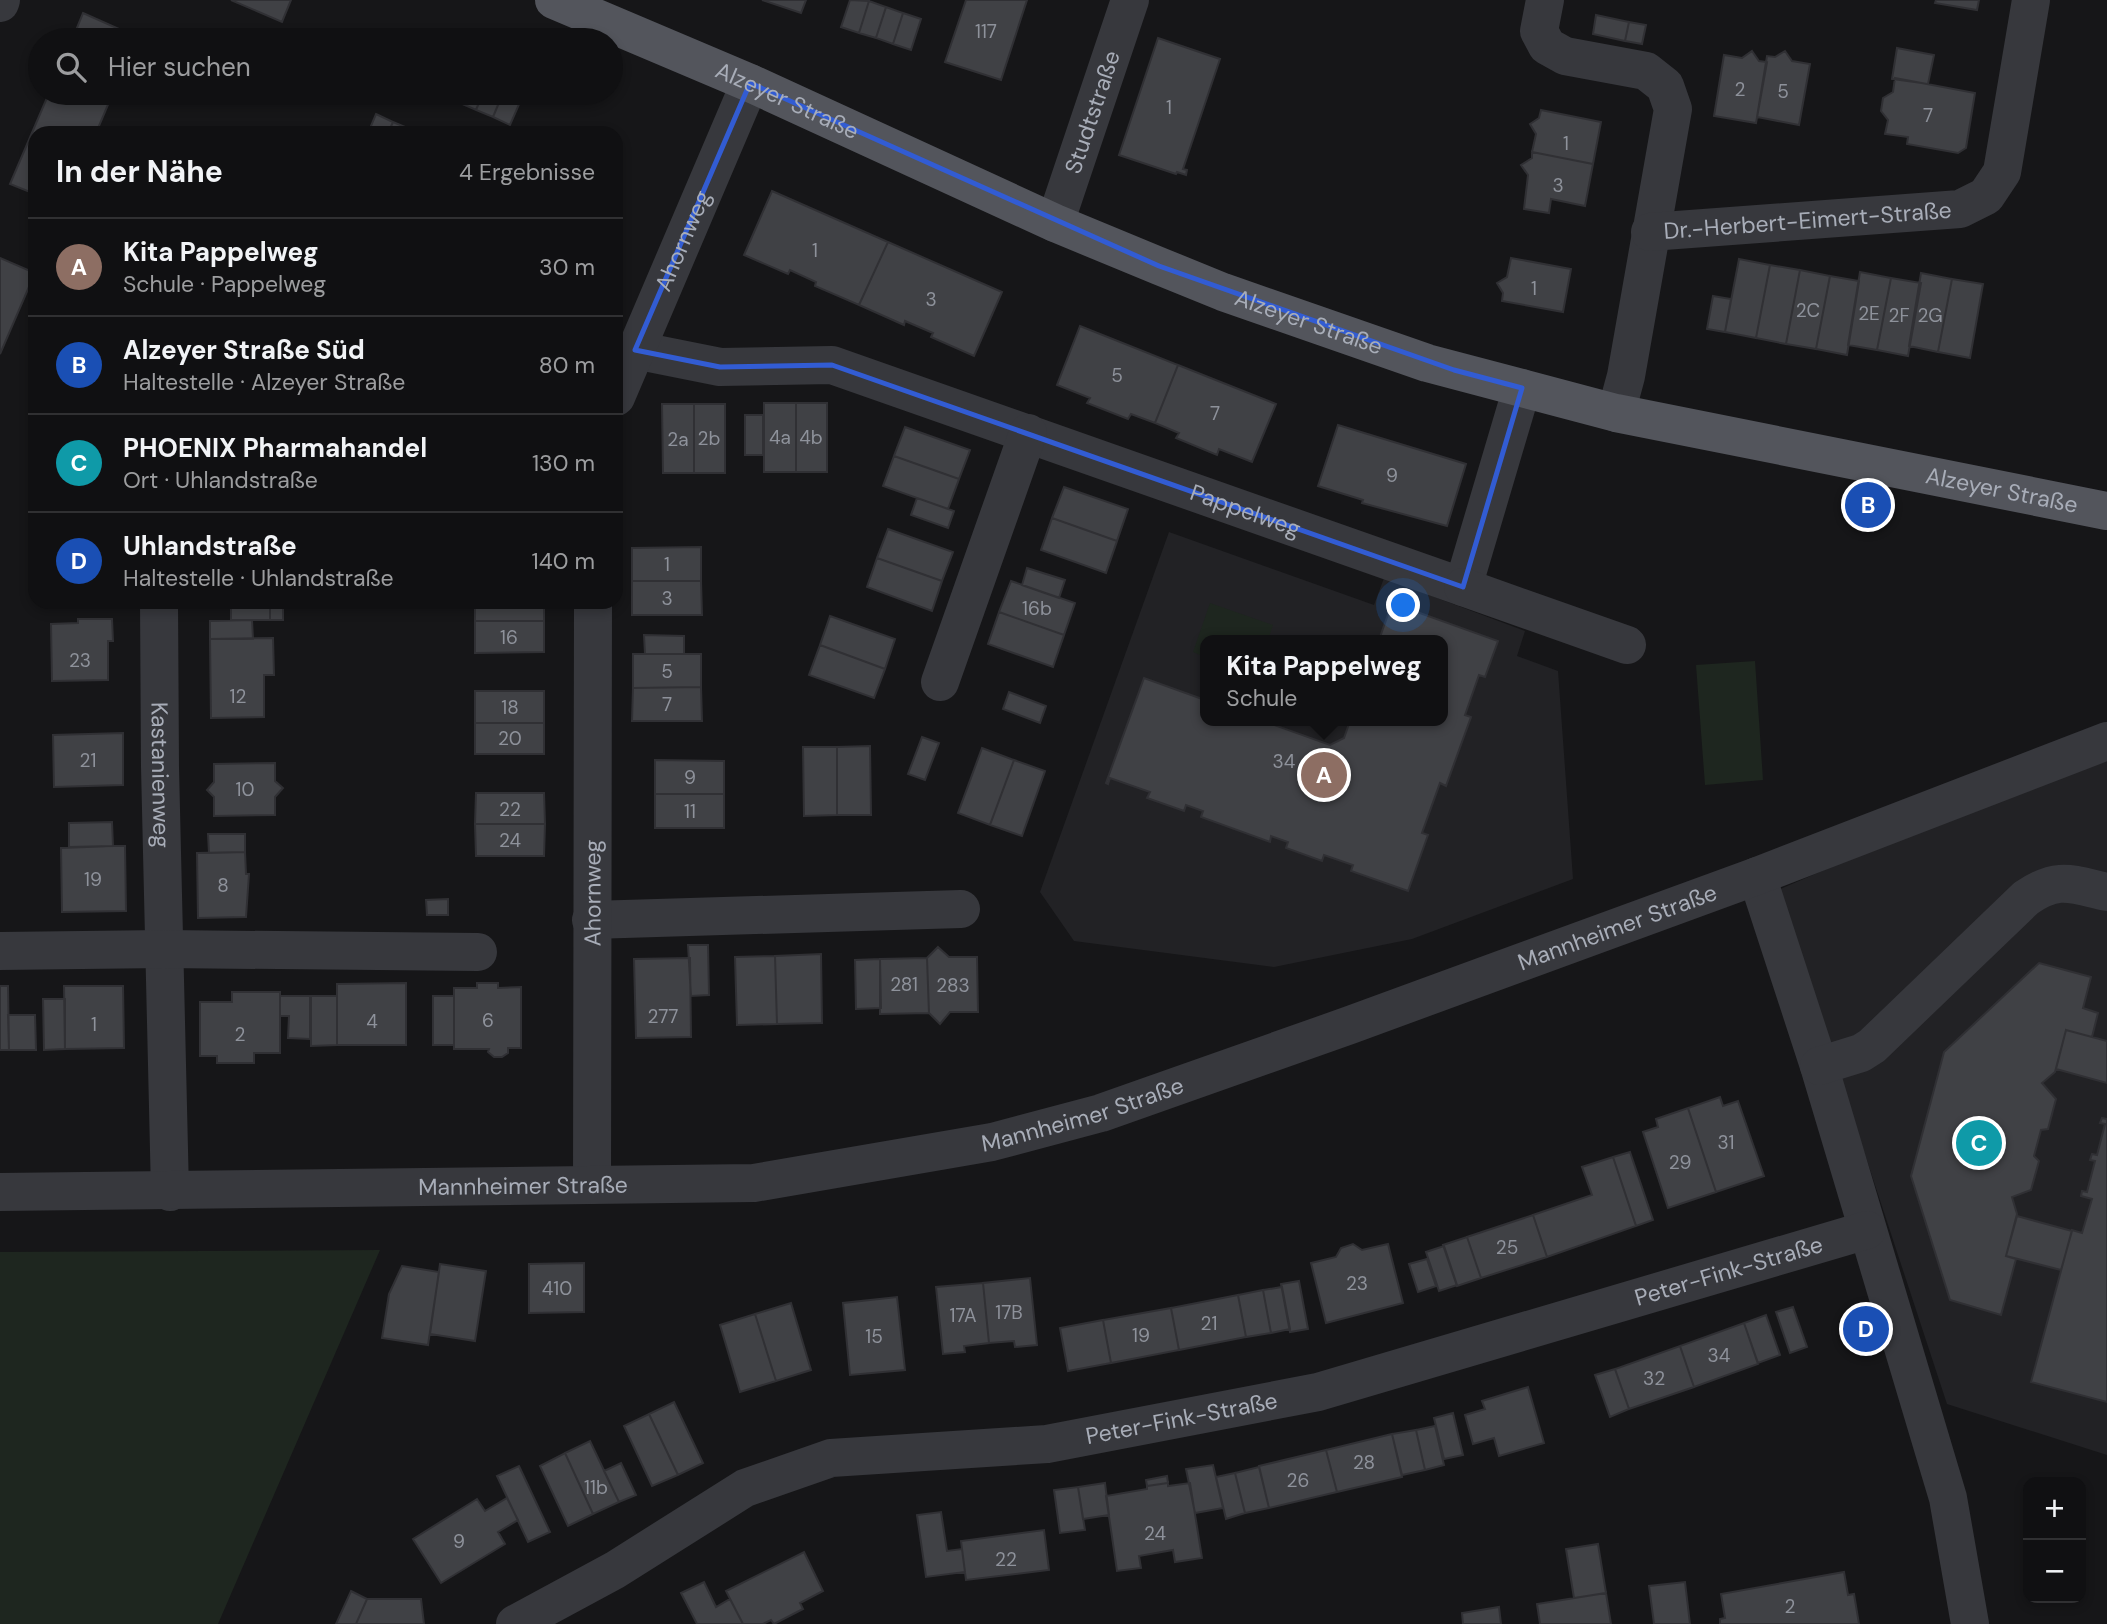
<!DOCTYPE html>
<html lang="de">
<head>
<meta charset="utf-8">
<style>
  body { margin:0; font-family:"DM Sans",sans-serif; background:#1e1e20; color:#f1f3f6 }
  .controls { position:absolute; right:21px; bottom:21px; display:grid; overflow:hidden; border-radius:14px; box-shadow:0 4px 10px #0003 }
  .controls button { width:63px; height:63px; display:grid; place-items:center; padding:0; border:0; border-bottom:2px solid #303032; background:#101012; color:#f1f3f6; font:35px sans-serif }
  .you { position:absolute; left:1404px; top:606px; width:24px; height:24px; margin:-18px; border:5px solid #fff; border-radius:50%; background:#1a73e8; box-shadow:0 0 0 10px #1a73e833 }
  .badge { display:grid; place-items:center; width:46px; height:46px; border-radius:50%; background:#f2b134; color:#fff; font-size:23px; font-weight:700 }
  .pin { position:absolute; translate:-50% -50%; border:4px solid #fff; box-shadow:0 2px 7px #0006 }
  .popup { position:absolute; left:1200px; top:635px; width:248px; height:91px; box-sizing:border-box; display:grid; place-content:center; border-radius:14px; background:#101012; filter:drop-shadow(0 2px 5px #0005); font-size:23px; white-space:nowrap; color:#9c9d9f }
  .popup b { font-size:26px; color:#f1f3f6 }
  .popup::after { content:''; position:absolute; left:50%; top:100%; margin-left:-14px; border:14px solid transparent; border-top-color:#101012 }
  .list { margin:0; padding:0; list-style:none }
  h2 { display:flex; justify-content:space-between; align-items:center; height:91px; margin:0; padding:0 28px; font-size:30px }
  h2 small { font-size:23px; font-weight:400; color:#9c9d9f }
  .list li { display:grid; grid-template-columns:46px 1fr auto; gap:21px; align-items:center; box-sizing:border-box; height:98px; padding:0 28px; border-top:2px solid #303032 }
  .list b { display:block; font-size:26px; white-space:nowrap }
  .list p { margin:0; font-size:23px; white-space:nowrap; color:#9c9d9f }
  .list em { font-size:23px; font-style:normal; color:#9c9d9f }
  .icon { flex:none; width:38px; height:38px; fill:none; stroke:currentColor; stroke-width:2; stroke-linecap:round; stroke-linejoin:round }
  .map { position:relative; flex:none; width:2107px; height:1624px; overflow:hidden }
  .search { position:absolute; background:#101012; box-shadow:0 4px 10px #0003; left:28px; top:28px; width:595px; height:77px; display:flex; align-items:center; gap:18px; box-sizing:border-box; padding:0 24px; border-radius:38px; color:#9c9d9f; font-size:26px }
  .panel { position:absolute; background:#101012; box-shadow:0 4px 10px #0003; left:28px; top:126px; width:595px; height:483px; border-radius:21px }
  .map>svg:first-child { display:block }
  .built { fill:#222225; fill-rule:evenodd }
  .green { fill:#1e261f }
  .building { fill:#404145; stroke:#303034; stroke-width:2 }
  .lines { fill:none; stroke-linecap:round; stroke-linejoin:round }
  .minor { stroke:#37383d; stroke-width:38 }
  .major { stroke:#53555c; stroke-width:38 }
  .marked { fill:none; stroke:#325cd3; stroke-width:5; stroke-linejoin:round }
  .labels { text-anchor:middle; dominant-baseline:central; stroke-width:7; stroke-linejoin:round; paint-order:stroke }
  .number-label { font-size:19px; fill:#8e929b }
  .street-label { font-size:23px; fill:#a8adb8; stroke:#111113 }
</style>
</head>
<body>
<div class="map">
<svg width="2107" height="1624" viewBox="0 0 2107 1624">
  <rect width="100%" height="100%" fill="#161618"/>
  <!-- built -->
  <path class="built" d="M1169 532 1374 605 1384 578 1525 631 1517 656 1558 671 1573 879 1412 939 1274 967 1074 941 1040 892ZM1205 640H1443V721H1205Z
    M2107 748V1455L1947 1404 1778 890Z"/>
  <!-- green -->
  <path class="green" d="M1210 603 1273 625 1268 640H1205V657L1193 652Z
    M1755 661 1763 780 1705 785 1696 665Z
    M380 1250 218 1624H0V1252Z"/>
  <!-- building -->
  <path class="building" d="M231 0H291L282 22Z
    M762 0H806L801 13Z
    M850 0 869 1 859 33 841 27Z
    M966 0H1027L1001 80 945 62Z
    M1936 0H1979L1977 10 1935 3Z
    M869 1 886 7 876 38 859 33Z
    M886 7 903 13 893 44 876 38Z
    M83 13 137 37 136 40H72Z
    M903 13 921 19 911 50 893 44Z
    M1596 15 1629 22 1625 41 1593 34Z
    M1629 22 1646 25 1642 44 1625 41Z
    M1158 38 1220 59 1183 169 1187 170 1186 175 1177 172 1176 174 1119 155Z
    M1897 48 1934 55 1928 84 1892 79Z
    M1752 51 1759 61 1767 62 1756 123 1714 116 1724 55 1742 58Z
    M1785 51 1792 61 1810 64 1799 125 1757 117 1767 56 1775 57Z
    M1895 78 1975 93 1966 148 1958 153 1907 144 1908 137 1885 134 1888 120 1881 111 1883 98 1893 92Z
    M49 93H113L96 133H35V194L10 184Z
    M444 93H464L460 103 443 95Z
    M464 93H483L476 110 460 103Z
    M483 93H503L493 117 476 110Z
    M503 93H524L510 125 493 117Z
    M1541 110 1601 122 1593 164 1532 152 1536 134 1530 124 1539 118Z
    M376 114 393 122 388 133H368Z
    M393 122 410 129 408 133H388Z
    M1532 152 1593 164 1585 206 1551 199 1549 213 1524 209 1528 175 1521 165 1532 158Z
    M772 191 888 242 859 305 815 286 816 282 790 270 788 274 744 255Z
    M888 242 1002 292 974 356 931 337 933 333 905 321 904 325 859 305Z
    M0 258 35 273 0 354Z
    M1511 258 1571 269 1563 312 1502 301 1503 293 1497 283 1507 277Z
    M1739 259 1770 265 1756 338 1725 332Z
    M1770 265 1800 270 1786 344 1756 338Z
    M1800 270 1830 276 1816 349 1786 344Z
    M1860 272 1891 278 1877 350 1848 345Z
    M1921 273 1952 279 1938 352 1909 346Z
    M1830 276 1859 281 1847 355 1816 349Z
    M1891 278 1921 283 1908 356 1877 350Z
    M1952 279 1983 284 1970 358 1938 352Z
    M1713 296 1731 299 1725 332 1707 329Z
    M1080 326 1178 365 1155 423 1131 414 1128 419 1087 403 1090 398 1057 385Z
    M1178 365 1276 404 1252 462 1219 449 1217 455 1176 438 1179 433 1155 423Z
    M764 403H796V472H764Z
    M796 403H827V472H796Z
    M662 404H694V473H663Z
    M694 404H725V473H694Z
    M745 415H763V455H745Z
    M1338 425 1466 464 1447 526 1362 503 1363 500 1318 486Z
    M905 427 970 450 959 479 894 456Z
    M894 456 959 479 948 509 883 486Z
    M1064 487 1128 509 1117 541 1052 518Z
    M917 498 954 511 948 528 911 515Z
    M1052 518 1117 541 1106 573 1041 550Z
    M888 529 953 552 942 581 877 558Z
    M701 547V581H632V548Z
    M877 558 942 581 932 611 867 587Z
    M1027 568 1065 580 1059 598 1022 585Z
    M632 581H701L702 615H632Z
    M1011 581 1075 603 1064 635 999 612Z
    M231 602H270V620H231Z
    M475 602H544V621H475Z
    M1392 603 1498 641 1485 677 1479 675 1465 715 1471 717 1446 786 1440 783 1422 833 1428 835 1408 891 1351 871 1353 865 1324 855 1322 861 1286 848 1288 842 1271 836 1270 842 1201 817 1203 811 1186 805 1184 811 1147 798 1150 792 1110 778 1108 784 1106 783 1144 678 1205 700V721H1263L1330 745 1344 738 1350 721H1443V640H1379Z
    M270 607H283V620H270Z
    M999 612 1064 635 1053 667 988 644Z
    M830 616 895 639 885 669 820 645Z
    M78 619H112L113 641H108V680L52 681 51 624 78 623Z
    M252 620 253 639H210V621Z
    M475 621H544V652L475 653Z
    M644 635 684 636V654H645Z
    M273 638 274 675H264V717L211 718 210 639Z
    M820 645 885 669 874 698 809 675Z
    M633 654H701V687L633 688Z
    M701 687 702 721H632L633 688Z
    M475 691H544V723H475Z
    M1009 692 1046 706 1040 723 1003 709Z
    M475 723H544V754H475Z
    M123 733V785L54 787 53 735Z
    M922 737 939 743 925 780 908 774Z
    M870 746 871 815H837V747Z
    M803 747H837V815L804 816Z
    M982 748 1014 760 990 825 958 813Z
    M655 760 724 761V794H655Z
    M1014 760 1045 771 1022 836 990 825Z
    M275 763V781L283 788 275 797V815L214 816V797L207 790 214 782V764Z
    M476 793H544L545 824H475Z
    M655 794H724V828H655Z
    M112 822 113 846 69 847V823Z
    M475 824H545L544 856H476Z
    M208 834H245V852L209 853Z
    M113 846H125L126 911 62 912 61 848Z
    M245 852 246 874H249L246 917 198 918 197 853Z
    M448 899V915H427L426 900Z
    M688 945H708L709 995 691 996Z
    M938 947 949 957H977L978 1012H950L940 1024 929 1013 927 958Z
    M821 954 822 1023 777 1024 775 956Z
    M775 956 777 1024 737 1025 735 957Z
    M690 958 691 1037 636 1038 634 959Z
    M927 958 929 1013 880 1014V959Z
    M880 959 881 1008 856 1009 855 960Z
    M2039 963 2091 977 2083 1008 2098 1013 2092 1037 2066 1030 2055 1072 2042 1083 2056 1099 2048 1129 2041 1130 2034 1156 2039 1161 2031 1190 2012 1197 2017 1214 2006 1256 2016 1259 2001 1315 1950 1300 1911 1176 1944 1052Z
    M406 983V1045H337V984Z
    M477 983H498V988L521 987V1048H508V1053L502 1057H494L488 1052 489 1049H454V988H477Z
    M0 986H8L9 1050H0Z
    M64 986H123L124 1048 65 1049Z
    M232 992H280V1053H254V1063H217V1056H200V1002H232Z
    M280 996H310V1039L288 1038 289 1016H280Z
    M311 996H337V1045L311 1046Z
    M433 996H454V1045H433Z
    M43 999H65V1049L44 1050Z
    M8 1015H35L36 1050H9Z
    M2066 1030 2107 1041V1083L2056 1069Z
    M1720 1097 1723 1106 1738 1101 1764 1176 1716 1192 1688 1108Z
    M1688 1108 1716 1192 1668 1208 1643 1132 1658 1127 1656 1119Z
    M2102 1118 2107 1119V1402L2031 1382 2072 1230 2082 1233 2092 1199 2081 1196 2082 1191 2087 1192 2095 1161 2090 1160 2092 1154 2097 1155 2105 1124 2100 1123Z
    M1630 1152 1653 1220 1636 1226 1613 1157Z
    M1613 1157 1636 1226 1547 1257 1533 1215 1592 1195 1582 1167Z
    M1533 1215 1547 1257 1481 1278 1467 1237Z
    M2017 1216 2072 1231 2061 1270 2006 1256Z
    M1467 1237 1481 1278 1457 1286 1443 1245Z
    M1353 1244 1362 1250 1388 1244 1403 1303 1326 1323 1311 1263 1336 1257 1341 1248Z
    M1444 1246 1457 1285 1439 1291 1426 1252Z
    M1427 1259 1436 1286 1418 1292 1409 1264Z
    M584 1263V1312L529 1313V1264Z
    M440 1264 486 1271 475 1341 430 1334Z
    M402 1266 439 1272 428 1345 382 1338 389 1294Z
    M1030 1278 1037 1345 1015 1347 1014 1341 989 1343 983 1283Z
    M1299 1281 1308 1329 1290 1332 1281 1284Z
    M983 1283 989 1343 964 1346 965 1352 943 1354 936 1287Z
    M1282 1287 1290 1329 1271 1333 1263 1290Z
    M1263 1290 1271 1333 1246 1337 1238 1295Z
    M1238 1295 1246 1337 1179 1350 1171 1308Z
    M897 1297 905 1370 850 1375 843 1303Z
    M791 1303 811 1370 776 1381 755 1314Z
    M1793 1307 1807 1347 1790 1353 1776 1312Z
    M1171 1308 1179 1350 1111 1363 1103 1320Z
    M755 1314 776 1381 740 1392 720 1325Z
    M1766 1315 1780 1355 1758 1363 1744 1323Z
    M1103 1320 1111 1363 1068 1371 1060 1328Z
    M1744 1323 1758 1364 1694 1387 1680 1346Z
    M1680 1346 1694 1387 1629 1409 1615 1369Z
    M1615 1369 1629 1409 1610 1417 1595 1375Z
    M1528 1387 1544 1443 1499 1456 1494 1438 1473 1444 1465 1415 1485 1409 1482 1401Z
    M674 1402 703 1463 678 1475 649 1414Z
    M1453 1413 1463 1455 1444 1459 1434 1418Z
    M649 1414 678 1475 652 1486 624 1426Z
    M1435 1426 1444 1465 1425 1470 1416 1430Z
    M1416 1430 1425 1470 1402 1475 1392 1434Z
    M1392 1434 1402 1477 1337 1492 1326 1450Z
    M590 1441 619 1502 593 1514 565 1453Z
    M1326 1450 1337 1492 1269 1508 1259 1466Z
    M565 1453 593 1514 568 1526 540 1466Z
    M621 1463 636 1495 619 1502 604 1471Z
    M1213 1465 1223 1508 1195 1513 1186 1469Z
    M519 1466 550 1532 528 1542 497 1476Z
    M1259 1467 1269 1508 1245 1513 1235 1473Z
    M1235 1473 1245 1513 1226 1519 1216 1477Z
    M1167 1476 1168 1483 1147 1486 1146 1480Z
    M1105 1483 1109 1515 1083 1519 1078 1487Z
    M1168 1483V1486L1190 1483 1202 1558 1175 1562 1173 1550 1139 1556 1141 1568 1117 1571 1106 1496 1147 1489V1486Z
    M1078 1487 1085 1530 1060 1533 1054 1490Z
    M507 1498 518 1520 498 1532 505 1544 441 1583 413 1539 477 1499 485 1511Z
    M941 1512 947 1551 962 1549 965 1572 926 1577 917 1515Z
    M1044 1530 1049 1570 966 1580 961 1541Z
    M1598 1544 1606 1593 1574 1598 1566 1549Z
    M804 1552 823 1591 800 1603 803 1609 774 1624 771 1620 763 1624H743L726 1591Z
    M1844 1572 1848 1595 1854 1594 1859 1624H1720V1619L1725 1618 1721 1594Z
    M704 1582 716 1607 730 1599 743 1624H697L681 1593Z
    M1685 1582 1690 1624H1654L1649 1586Z
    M351 1591 367 1599 356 1624H336Z
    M1606 1593 1611 1624H1540L1537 1604Z
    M367 1599H421L424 1624H356Z
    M1499 1607 1501 1624H1463L1462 1613Z"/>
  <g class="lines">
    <!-- minor -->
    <g class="minor">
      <path d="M1545 0 1539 31 1547 46 1565 56 1646 71 1665 86 1673 109 1626 376 1616 413"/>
      <path d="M0 3 1 0"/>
      <path id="s1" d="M1055 223 1130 0"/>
      <path id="s2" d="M1650 232 1960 209 1986 196 2002 172 2031 0"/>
      <path id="s3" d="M635 350 720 367 832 365 1463 587 1522 388"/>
      <path id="s4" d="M616 397 750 83"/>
      <path d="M1463 587 1627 645"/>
      <path id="s5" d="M159 602 160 767 170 1192"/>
      <path d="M940 682 1028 433"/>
      <path d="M1757 876 1819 1066 1948 1498 1970 1624"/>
      <path d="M591 920 961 909"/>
      <path d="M0 951 164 949 478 952"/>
      <path d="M1819 1066 1861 1053 1872 1046 2026 898C2058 876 2071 884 2107 892"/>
      <path id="s6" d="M592 1185 593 602"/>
      <path id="s7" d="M0 1192 754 1183 992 1142 1101 1113 1350 1025 1757 876 2107 741"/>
      <path id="s8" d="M515 1624 615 1570 745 1488 831 1458 1047 1444 1318 1392 1867 1230"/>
    </g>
    <!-- major -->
    <path class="major" id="s9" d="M554 0 750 83 1055 223 1159 266 1223 292 1427 363 1616 413 2107 511"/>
  </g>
  <!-- marked area -->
  <path class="marked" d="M750 83 1159 266 1454 370 1522 388 1463 587 832 365 720 367 635 350Z"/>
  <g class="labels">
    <!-- number labels -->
    <g class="number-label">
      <text x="986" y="31">117</text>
      <text x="1740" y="89">2</text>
      <text x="1783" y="91">5</text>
      <text x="1169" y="107">1</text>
      <text x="1928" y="115">7</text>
      <text x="1566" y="143">1</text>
      <text x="1558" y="185">3</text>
      <text x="815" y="250">1</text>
      <text x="1534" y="288">1</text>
      <text x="931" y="299">3</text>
      <text x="1808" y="310">2C</text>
      <text x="1869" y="313">2E</text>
      <text x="1899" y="315">2F</text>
      <text x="1930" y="315">2G</text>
      <text x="1117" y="375">5</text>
      <text x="1215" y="413">7</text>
      <text x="780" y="437">4a</text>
      <text x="811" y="437">4b</text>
      <text x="709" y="438">2b</text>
      <text x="678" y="439">2a</text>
      <text x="1392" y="475">9</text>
      <text x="667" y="564">1</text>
      <text x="667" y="598">3</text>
      <text x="1037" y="608">16b</text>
      <text x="509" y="637">16</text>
      <text x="80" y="660">23</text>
      <text x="667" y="671">5</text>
      <text x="238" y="696">12</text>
      <text x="667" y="704">7</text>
      <text x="510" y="707">18</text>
      <text x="510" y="738">20</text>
      <text x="88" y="760">21</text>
      <text x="1284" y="761">34</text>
      <text x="690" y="777">9</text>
      <text x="245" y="789">10</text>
      <text x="510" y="809">22</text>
      <text x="690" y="811">11</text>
      <text x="510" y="840">24</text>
      <text x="93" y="879">19</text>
      <text x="223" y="885">8</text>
      <text x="904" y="984">281</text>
      <text x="953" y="985">283</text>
      <text x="663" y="1016">277</text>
      <text x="488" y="1020">6</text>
      <text x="372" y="1021">4</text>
      <text x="94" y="1024">1</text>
      <text x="240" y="1034">2</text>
      <text x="1726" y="1142">31</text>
      <text x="1680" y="1162">29</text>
      <text x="1507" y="1247">25</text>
      <text x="1357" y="1283">23</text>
      <text x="557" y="1288">410</text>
      <text x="1009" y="1312">17B</text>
      <text x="963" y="1315">17A</text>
      <text x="1209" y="1323">21</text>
      <text x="1141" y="1335">19</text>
      <text x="874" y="1336">15</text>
      <text x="1719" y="1355">34</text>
      <text x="1654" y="1378">32</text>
      <text x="1364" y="1462">28</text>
      <text x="1298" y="1480">26</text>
      <text x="596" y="1487">11b</text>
      <text x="1155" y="1533">24</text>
      <text x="459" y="1541">9</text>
      <text x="1006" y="1559">22</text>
      <text x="1790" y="1606">2</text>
    </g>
    <!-- street labels -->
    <g class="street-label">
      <text stroke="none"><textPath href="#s9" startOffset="254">Alzeyer Straße</textPath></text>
      <text stroke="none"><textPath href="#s1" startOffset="117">Studtstraße</textPath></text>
      <text stroke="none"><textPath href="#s2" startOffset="158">Dr.-Herbert-Eimert-Straße</textPath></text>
      <text stroke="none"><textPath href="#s4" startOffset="170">Ahornweg</textPath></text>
      <text stroke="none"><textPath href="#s9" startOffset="821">Alzeyer Straße</textPath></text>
      <text stroke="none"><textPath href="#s9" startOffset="1535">Alzeyer Straße</textPath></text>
      <text stroke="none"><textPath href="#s3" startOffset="637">Pappelweg</textPath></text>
      <text stroke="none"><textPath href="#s5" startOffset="173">Kastanienweg</textPath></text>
      <text stroke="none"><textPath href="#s6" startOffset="292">Ahornweg</textPath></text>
      <text stroke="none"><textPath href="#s7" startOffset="1657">Mannheimer Straße</textPath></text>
      <text stroke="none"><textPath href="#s7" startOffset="1090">Mannheimer Straße</textPath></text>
      <text stroke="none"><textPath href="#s7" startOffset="523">Mannheimer Straße</textPath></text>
      <text stroke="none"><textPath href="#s8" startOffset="1279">Peter-Fink-Straße</textPath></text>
      <text stroke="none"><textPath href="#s8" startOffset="712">Peter-Fink-Straße</textPath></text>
    </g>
  </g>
</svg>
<div class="controls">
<button>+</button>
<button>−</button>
</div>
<div class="you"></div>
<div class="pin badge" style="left:1324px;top:775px;background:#8d6e63">A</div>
<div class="popup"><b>Kita Pappelweg</b>Schule</div>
<div class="pin badge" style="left:1868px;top:505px;background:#1a4fb4">B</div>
<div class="pin badge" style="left:1979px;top:1143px;background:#0f9aa8">C</div>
<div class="pin badge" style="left:1866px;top:1329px;background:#1a4fb4">D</div>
<div class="search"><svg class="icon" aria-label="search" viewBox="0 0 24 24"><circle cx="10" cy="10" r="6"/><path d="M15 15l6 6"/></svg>Hier suchen</div>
<section class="panel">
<h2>In der Nähe<small>4 Ergebnisse</small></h2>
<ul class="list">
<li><span class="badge" style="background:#8d6e63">A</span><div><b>Kita Pappelweg</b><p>Schule · Pappelweg</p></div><em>30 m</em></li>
<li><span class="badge" style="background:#1a4fb4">B</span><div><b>Alzeyer Straße Süd</b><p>Haltestelle · Alzeyer Straße</p></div><em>80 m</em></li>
<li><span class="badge" style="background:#0f9aa8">C</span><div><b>PHOENIX Pharmahandel</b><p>Ort · Uhlandstraße</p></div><em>130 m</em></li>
<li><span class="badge" style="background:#1a4fb4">D</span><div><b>Uhlandstraße</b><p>Haltestelle · Uhlandstraße</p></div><em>140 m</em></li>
</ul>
</section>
</div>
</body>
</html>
